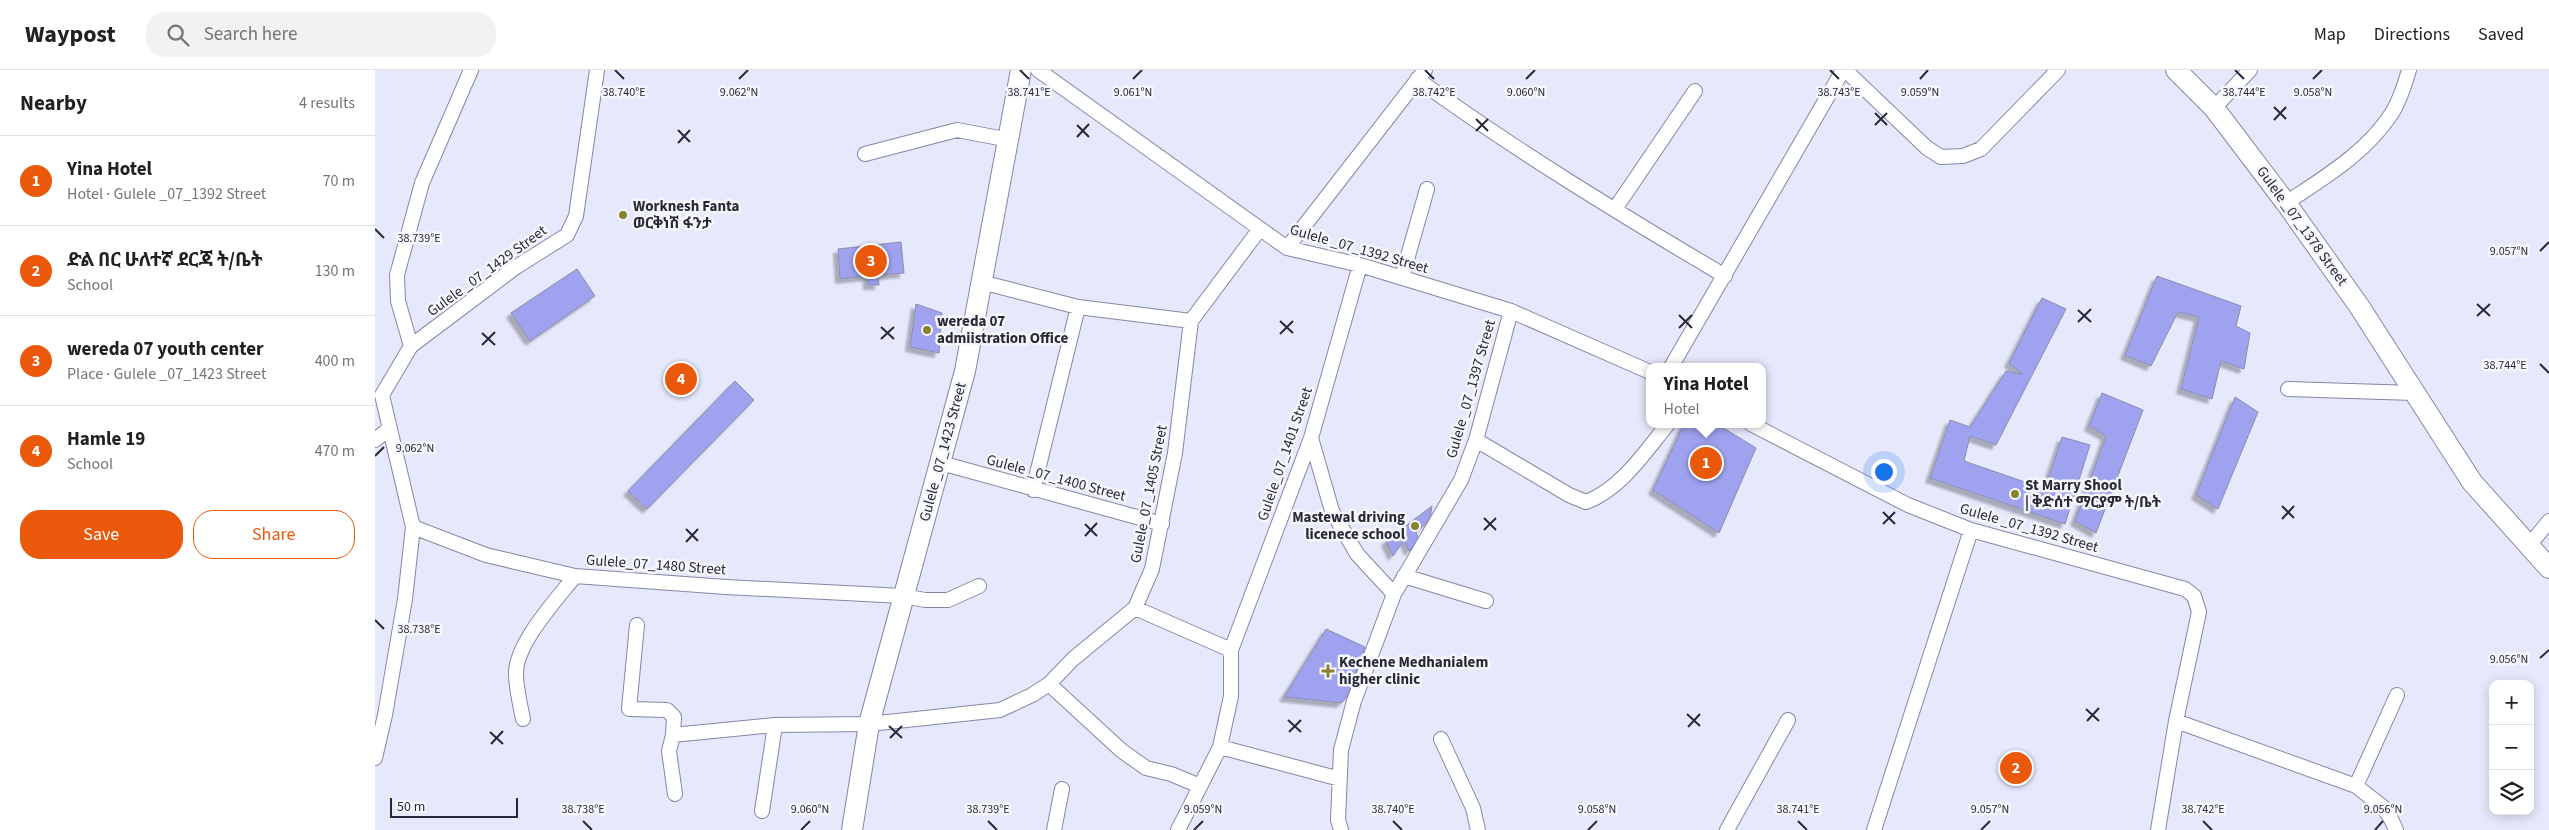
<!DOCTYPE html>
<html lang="en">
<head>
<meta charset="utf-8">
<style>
  body { margin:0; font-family:"Source Sans 3","Noto Sans Ethiopic",sans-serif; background:#f2f2f2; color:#202124 }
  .controls { position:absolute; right:15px; bottom:15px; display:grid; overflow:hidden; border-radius:10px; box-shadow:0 2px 12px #0003 }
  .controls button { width:45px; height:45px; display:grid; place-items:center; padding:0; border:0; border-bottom:1px solid #e0e0e0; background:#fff; color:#202124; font:25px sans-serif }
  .scale { position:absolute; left:15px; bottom:12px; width:128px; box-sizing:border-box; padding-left:5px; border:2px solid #282935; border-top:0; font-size:14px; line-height:18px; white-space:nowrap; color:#282935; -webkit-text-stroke:4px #f6f6fd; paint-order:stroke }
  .you { position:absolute; left:1508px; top:401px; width:18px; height:18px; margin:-12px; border:4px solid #fff; border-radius:50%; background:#1a73e8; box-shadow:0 0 0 8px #1a73e833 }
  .badge { display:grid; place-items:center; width:32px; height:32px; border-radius:50%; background:#ea580c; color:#fff; font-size:16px; font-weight:700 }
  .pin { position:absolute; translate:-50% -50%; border:2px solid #fff; box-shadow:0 1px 5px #0006 }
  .popup { position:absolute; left:1271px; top:293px; width:120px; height:65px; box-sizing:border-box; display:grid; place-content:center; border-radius:10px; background:#fff; filter:drop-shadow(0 1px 4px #0005); font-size:16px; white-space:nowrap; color:#757577 }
  .popup b { font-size:19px; color:#202124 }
  .popup::after { content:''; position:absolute; left:50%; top:100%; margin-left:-10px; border:10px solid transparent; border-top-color:#fff }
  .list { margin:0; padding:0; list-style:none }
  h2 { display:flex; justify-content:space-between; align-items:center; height:65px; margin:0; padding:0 20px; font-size:21px }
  h2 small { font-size:16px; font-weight:400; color:#757577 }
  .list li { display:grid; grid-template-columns:32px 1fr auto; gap:15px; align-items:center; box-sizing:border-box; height:90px; padding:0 20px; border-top:1px solid #e0e0e0 }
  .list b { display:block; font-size:19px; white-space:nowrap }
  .list p { margin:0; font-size:16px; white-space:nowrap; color:#757577 }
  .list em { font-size:16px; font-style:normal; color:#757577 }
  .actions { display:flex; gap:10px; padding:15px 20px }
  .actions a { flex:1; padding:11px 0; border:1px solid #ea580c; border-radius:20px; text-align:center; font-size:18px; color:#ea580c }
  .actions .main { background:#ea580c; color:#fff }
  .icon { flex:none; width:28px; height:28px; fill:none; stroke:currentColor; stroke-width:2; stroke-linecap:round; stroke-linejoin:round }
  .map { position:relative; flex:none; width:2174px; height:760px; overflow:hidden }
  header { display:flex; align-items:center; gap:30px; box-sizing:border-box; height:70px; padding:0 25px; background:#fff; border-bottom:1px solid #e0e0e0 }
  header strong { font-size:24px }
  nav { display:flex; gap:28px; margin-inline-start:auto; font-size:18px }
  .search { width:350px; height:45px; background:#f2f2f2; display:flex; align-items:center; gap:12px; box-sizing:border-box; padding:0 18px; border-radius:20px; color:#757577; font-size:19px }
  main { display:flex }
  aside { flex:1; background:#fff }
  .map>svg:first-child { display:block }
  .building { fill:#9fa3ef; stroke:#8a8caa; filter:url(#shadow) }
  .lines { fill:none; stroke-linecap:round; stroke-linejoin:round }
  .street-casing { stroke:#8587a4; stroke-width:16 }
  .secondary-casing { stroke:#8587a4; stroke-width:22 }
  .street { stroke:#fff; stroke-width:14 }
  .secondary { stroke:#fff; stroke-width:20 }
  .ticks { fill:none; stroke:#282935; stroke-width:2 }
  .poi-dot { fill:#88842c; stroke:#f6f6fd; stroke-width:2 }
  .labels { text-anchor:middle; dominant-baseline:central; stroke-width:5; stroke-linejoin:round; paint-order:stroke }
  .poi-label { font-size:15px; font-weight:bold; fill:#282935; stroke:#f6f6fd; text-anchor:start }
  .street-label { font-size:15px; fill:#282935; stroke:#f6f6fd }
  .ticks-label { font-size:12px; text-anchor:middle; fill:#282935; stroke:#f6f6fd; stroke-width:5; stroke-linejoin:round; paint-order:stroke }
</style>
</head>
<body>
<header>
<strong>Waypost</strong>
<div class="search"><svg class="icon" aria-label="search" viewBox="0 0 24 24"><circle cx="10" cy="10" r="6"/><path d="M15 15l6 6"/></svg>Search here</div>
<nav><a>Map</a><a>Directions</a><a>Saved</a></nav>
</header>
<main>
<aside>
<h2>Nearby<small>4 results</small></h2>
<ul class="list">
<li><span class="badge">1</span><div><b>Yina Hotel</b><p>Hotel · Gulele _07_1392 Street</p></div><em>70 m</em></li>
<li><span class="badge">2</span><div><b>ድል በር ሁለተኛ ደርጃ ት/ቤት</b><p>School</p></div><em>130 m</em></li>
<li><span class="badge">3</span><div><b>wereda 07 youth center</b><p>Place · Gulele _07_1423 Street</p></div><em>400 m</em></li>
<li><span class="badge">4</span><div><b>Hamle 19</b><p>School</p></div><em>470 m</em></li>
</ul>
<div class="actions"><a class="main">Save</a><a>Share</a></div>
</aside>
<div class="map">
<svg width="2174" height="760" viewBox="0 0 2174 760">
  <defs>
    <filter id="shadow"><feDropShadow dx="-4.5" dy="4.5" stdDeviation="1" flood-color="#0004"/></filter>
  </defs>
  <rect width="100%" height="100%" fill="#e6e8fc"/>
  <!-- building -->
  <path class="building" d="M526 172 529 203 503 205 504 215H493V206L465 209 463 179Z
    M202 199 220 226 155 271 136 243Z
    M1782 206 1866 236 1861 256 1875 263 1869 299 1846 291 1837 329 1806 319 1824 247 1803 242 1776 296 1750 285Z
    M1667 228 1691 239 1621 375 1595 366 1589 391 1670 419 1687 367 1715 375 1690 454 1555 408 1575 350 1595 357 1631 301 1647 304 1634 293Z
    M541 234 567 243 564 283 535 277Z
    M360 311 379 330 272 439 253 421Z
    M1727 323 1768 340 1721 463 1700 451 1731 366 1714 356Z
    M1860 327 1883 342 1843 439 1821 425Z
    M1309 354H1342L1381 378 1344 463 1278 420Z
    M1057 436 1055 450 1041 462 1044 471 1034 481 1029 470 1018 486 1011 471Z
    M951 559 990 577 973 626 966 633 909 627Z"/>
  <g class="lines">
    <!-- street casing -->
    <g class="street-casing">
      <path id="street" d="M663 0 912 178 985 195 1136 241 1275 302
        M1470 0 1552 78 1566 87 1588 86 1606 79 1683 0
        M1042 9C1140 80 1245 144 1350 206
        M1839 38 1875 0
        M490 84 582 60 635 70
        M1911 133C1950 107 1991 83 2017 43 2025 30 2030 14 2034 0
        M1240 139 1320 21
        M912 178 1050 0
        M1027 207 1052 119
        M606 212 703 237 816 251
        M816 251 884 160
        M36 276 23 231 22 205 47 113 96 0
        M1296 297 1468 0
        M1913 319 2039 323
        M7 325 36 276 141 197 192 165 201 146 222 0
        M1376 354 1533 435 1596 460 1810 519 1819 526 1824 542 1801 651 1783 760
        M936 368 957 441 982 484 1019 524
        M0 370 14 359
        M1101 370 1194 425 1211 432C1246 419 1270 382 1293 354
        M566 393 787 454
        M658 420 703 237
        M38 457 111 485 200 506 351 517 528 526 550 530H573L604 516
        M2153 477 2174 451
        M1029 506 1111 531
        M760 538 856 580
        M262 555 254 639 292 640 299 647 298 665
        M674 614 747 681 771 698 796 704 825 716
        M148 649C145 634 141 618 141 603 141 573 182 529 200 506
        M1801 651 1981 716 2008 737 2016 749 2021 760
        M1066 669 1098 738 1103 760
        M845 677 965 709
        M0 688 10 645 30 529 38 457 7 325
        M1981 716 2022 625
        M300 724 294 681 298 665 400 655 494 654 625 640 657 625 674 614 698 589 760 538 777 499 800 383 816 251
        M387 741 400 655
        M679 760 687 719
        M803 760 845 677 856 626V580L936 368 985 195
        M966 760 963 750 966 680 979 631 1019 524 1086 410 1101 370 1136 241
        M1352 760 1413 650
        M1499 760 1596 460"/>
    </g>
    <!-- secondary casing -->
    <g class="secondary-casing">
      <path id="secondary" d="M1801 0 1839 38 1911 133 1984 236 2097 412 2174 498
        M477 760 494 654 590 301 646 0"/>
    </g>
    <!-- street -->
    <use href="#street" class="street"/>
    <!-- secondary -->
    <use href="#secondary" class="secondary"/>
  </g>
  <!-- ticks -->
  <path class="ticks" d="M240 0 249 9M645 0 654 9M1050 0 1059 9M1455 0 1464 9M1860 0 1869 9M364 9 373 0M758 9 767 0M1151 9 1160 0M1545 9 1553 0M1938 9 1947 0M1899 37 1911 49M1500 43 1512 55M1101 49 1113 61M1899 50 1911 37M702 55 714 67M1500 55 1512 43M303 60 315 72M1101 61 1113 49M702 67 714 54M303 73 315 60M0 159 9 168M2165 181 2174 172M2102 234 2115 246M1703 240 1716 252M1304 245 1317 258M2102 246 2115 234M905 251 918 263M1703 252 1716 239M506 257 519 269M1304 258 1317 245M107 263 120 275M905 264 918 251M506 269 519 257M107 275 120 262M2165 294 2174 303M0 386 9 377M1907 436 1919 448M1508 442 1520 454M1109 448 1121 460M1907 449 1919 436M710 454 722 466M1508 454 1520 442M311 459 323 471M1109 460 1121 448M710 466 722 453M311 472 323 459M0 550 9 559M2165 588 2174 580M1711 639 1724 651M1312 644 1325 656M913 650 926 662M1712 651 1724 638M514 656 527 668M1313 657 1325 644M115 662 128 674M914 662 926 650M515 668 527 656M116 674 128 661M208 751 217 760M613 751 622 760M1018 751 1027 760M1423 751 1432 760M1828 751 1837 760M426 760 435 751M819 760 828 751M1213 760 1222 751M1606 760 1615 751M2000 760 2008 751"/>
  <!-- markers -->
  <g class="poi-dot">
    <circle cx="248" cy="145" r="5"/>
    <circle cx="552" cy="260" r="5"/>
    <circle cx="1640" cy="424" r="5"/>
    <circle cx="1040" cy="456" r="5"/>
    <path d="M950.5 593.5h5v5h5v5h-5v5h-5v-5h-5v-5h5z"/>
  </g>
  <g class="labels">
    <!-- poi labels -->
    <g class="poi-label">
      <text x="258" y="136">Worknesh Fanta<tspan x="258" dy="17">ወርቅነሽ ፋንታ</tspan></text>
      <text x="562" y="251">wereda 07<tspan x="562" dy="17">admiistration Office</tspan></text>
      <text x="1650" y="415">St Marry Shool<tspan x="1650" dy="17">| ቅድሰተ ማርያም ት/ቤት</tspan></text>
      <text x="1030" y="447" text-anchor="end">Mastewal driving<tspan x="1030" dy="17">licenece school</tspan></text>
      <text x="964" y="592">Kechene Medhanialem<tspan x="964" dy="17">higher clinic</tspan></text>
    </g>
    <!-- street labels -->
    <g class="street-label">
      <text transform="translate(1927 156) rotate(54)">Gulele _07_1378 Street</text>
      <text transform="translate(984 179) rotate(16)">Gulele _07_1392 Street</text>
      <text transform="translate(112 201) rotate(-36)">Gulele _07_1429 Street</text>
      <text transform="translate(1096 319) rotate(-74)">Gulele _07_1397 Street</text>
      <text transform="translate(568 382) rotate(-75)">Gulele _07_1423 Street</text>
      <text transform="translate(910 384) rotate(-71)">Gulele_07_1401 Street</text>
      <text transform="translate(681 408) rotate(15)">Gulele _07_1400 Street</text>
      <text transform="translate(774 424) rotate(-79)">Gulele_07_1405 Street</text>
      <text transform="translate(1654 458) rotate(16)">Gulele _07_1392 Street</text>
      <text transform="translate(281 495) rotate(4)">Gulele_07_1480 Street</text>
    </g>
  </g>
  <g class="ticks-label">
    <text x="249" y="26">38.740°E</text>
    <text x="654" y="26">38.741°E</text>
    <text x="1059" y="26">38.742°E</text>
    <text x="1464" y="26">38.743°E</text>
    <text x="1869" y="26">38.744°E</text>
    <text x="364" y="26">9.062°N</text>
    <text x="758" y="26">9.061°N</text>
    <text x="1151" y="26">9.060°N</text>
    <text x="1545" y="26">9.059°N</text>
    <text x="1938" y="26">9.058°N</text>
    <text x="44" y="172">38.739°E</text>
    <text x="2134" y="185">9.057°N</text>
    <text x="2130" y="299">38.744°E</text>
    <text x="40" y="382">9.062°N</text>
    <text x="44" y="563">38.738°E</text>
    <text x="2134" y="593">9.056°N</text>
    <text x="435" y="743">9.060°N</text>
    <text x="828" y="743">9.059°N</text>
    <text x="1222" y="743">9.058°N</text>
    <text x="1615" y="743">9.057°N</text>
    <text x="2008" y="743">9.056°N</text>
    <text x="208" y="743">38.738°E</text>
    <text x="613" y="743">38.739°E</text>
    <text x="1018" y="743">38.740°E</text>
    <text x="1423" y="743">38.741°E</text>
    <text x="1828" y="743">38.742°E</text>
  </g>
</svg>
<div class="controls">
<button>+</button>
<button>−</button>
<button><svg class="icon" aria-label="layers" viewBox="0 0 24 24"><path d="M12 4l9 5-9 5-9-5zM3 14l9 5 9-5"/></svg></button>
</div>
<div class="scale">50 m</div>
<div class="you"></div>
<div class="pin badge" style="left:1331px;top:393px">1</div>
<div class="popup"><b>Yina Hotel</b>Hotel</div>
<div class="pin badge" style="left:1641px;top:698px">2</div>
<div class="pin badge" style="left:496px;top:191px">3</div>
<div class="pin badge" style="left:306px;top:309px">4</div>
</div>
</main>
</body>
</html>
